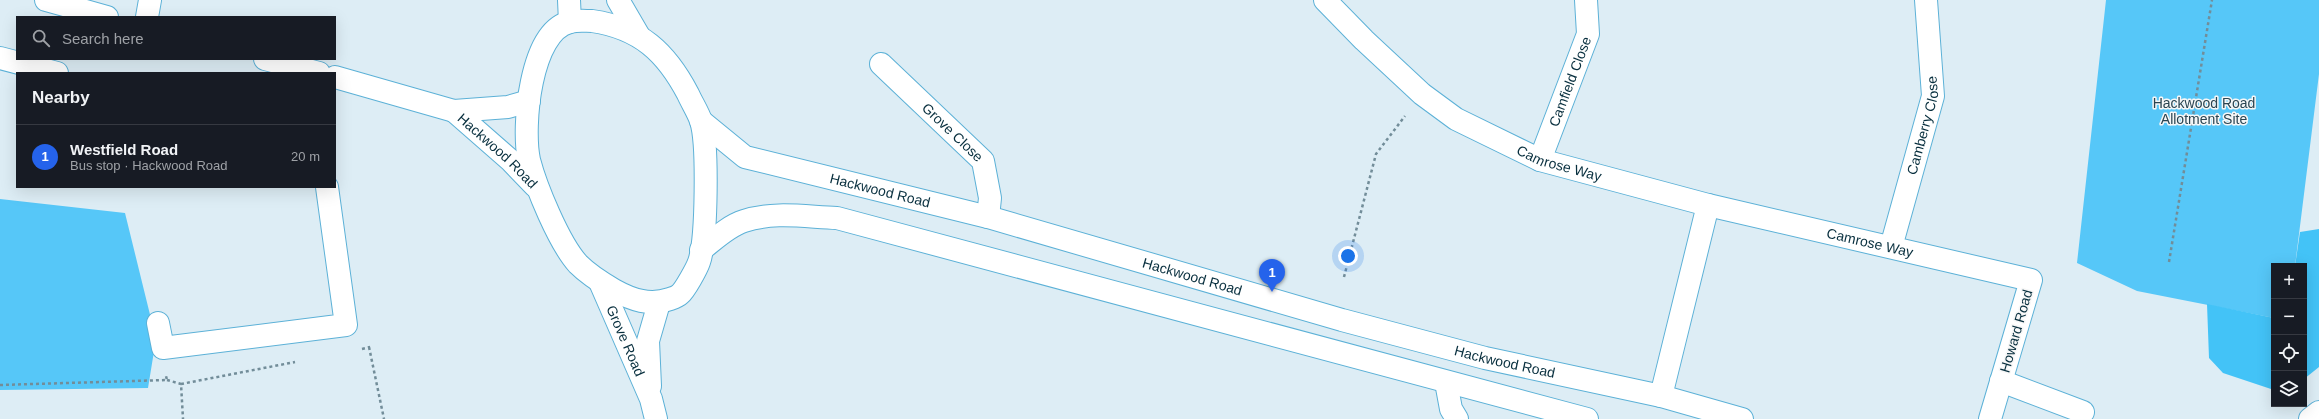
<!DOCTYPE html>
<html lang="en">
<head>
<meta charset="utf-8">
<style>
  body { margin:0; font-family:Arial,sans-serif; background:#20242c; color:#f1f3f6 }
  .controls { position:absolute; right:12px; bottom:12px; display:grid; overflow:hidden; border-radius:0px; box-shadow:0 4px 16px #0002 }
  .controls button { width:36px; height:36px; display:grid; place-items:center; padding:0; border:0; border-bottom:1px solid #363941; background:#171b24; color:#f1f3f6; font:20px sans-serif }
  .you { position:absolute; left:1348px; top:256px; width:14px; height:14px; margin:-10px; border:3px solid #fff; border-radius:50%; background:#1a73e8; box-shadow:0 0 0 6px #1a73e833 }
  .badge { display:grid; place-items:center; width:26px; height:26px; border-radius:50%; background:#2563eb; color:#fff; font-size:13px; font-weight:700 }
  .pin { position:absolute; translate:-50% -33px; filter:drop-shadow(0 1px 2px #0008) }
  .pin::after { content:''; position:absolute; top:21px; width:14px; height:12px; background:inherit; clip-path:polygon(0 0,100% 0,50% 100%) }
  .list { margin:0; padding:0; list-style:none }
  h2 { display:flex; justify-content:space-between; align-items:center; height:52px; margin:0; padding:0 16px; font-size:17px }
  h2 small { font-size:13px; font-weight:400; color:#9ea1a6 }
  .list li { display:grid; grid-template-columns:26px 1fr auto; gap:12px; align-items:center; box-sizing:border-box; height:64px; padding:0 16px; border-top:1px solid #363941 }
  .list b { display:block; font-size:15px; white-space:nowrap }
  .list p { margin:0; font-size:13px; white-space:nowrap; color:#9ea1a6 }
  .list em { font-size:13px; font-style:normal; color:#9ea1a6 }
  .icon { flex:none; width:22px; height:22px; fill:none; stroke:currentColor; stroke-width:2; stroke-linecap:round; stroke-linejoin:round }
  .map { position:relative; flex:none; width:2319px; height:419px; overflow:hidden }
  .search { position:absolute; background:#171b24; box-shadow:0 4px 16px #0002; left:16px; top:16px; width:320px; height:44px; display:flex; align-items:center; gap:10px; box-sizing:border-box; padding:0 14px; border-radius:0px; color:#9ea1a6; font-size:15px }
  .panel { position:absolute; background:#171b24; box-shadow:0 4px 16px #0002; left:16px; top:72px; width:320px; height:116px; border-radius:0px }
  .map>svg:first-child { display:block }
  .green { fill:#56c7f8 }
  .forest { fill:#43c3f7 }
  .lines { fill:none; stroke-linecap:round; stroke-linejoin:round }
  .minor-casing { stroke:#5cb1d7; stroke-width:24 }
  .major-casing { stroke:#5cb1d7; stroke-width:24 }
  .path { stroke:#728d99; stroke-width:2.5; stroke-dasharray:3 3; stroke-linecap:butt }
  .minor { stroke:#fff; stroke-width:22 }
  .major { stroke:#fff; stroke-width:22 }
  .labels { text-anchor:middle; dominant-baseline:central; stroke-width:3; stroke-linejoin:round; paint-order:stroke }
  .street-label { font-size:14px; fill:#082f3e; stroke:#f7f7f7 }
  .park-label { font-size:14px; fill:#2a4552; stroke:#f7f7f7 }
</style>
</head>
<body>
<div class="map">
<svg width="2319" height="419" viewBox="0 0 2319 419">
  <rect width="100%" height="100%" fill="#ddedf5"/>
  <!-- green -->
  <path class="green" d="M2106 0H2319V74L2295 266H2274V318L2137 291 2077 263Z
    M0 199 125 213 156 339 148 388 0 390Z"/>
  <!-- forest -->
  <path class="forest" d="M2319 229V367L2304 379V266H2295L2300 232Z
    M2207 304 2274 318V390L2223 373 2209 358Z"/>
  <g class="lines">
    <!-- minor casing -->
    <g class="minor-casing">
      <g id="minor">
        <path d="M569 0 570 22"/>
        <path d="M618 0 639 36"/>
        <path id="s1" d="M1325 0 1364 40 1422 94 1456 119 1540 160 1708 205 2031 280 1990 419"/>
        <path d="M147 17 150 0"/>
        <path d="M0 58 57 73"/>
        <path id="s2" d="M881 64 983 161 990 198 988 217"/>
        <path id="s3" d="M1540 160 1588 34 1586 0"/>
        <path id="s4" d="M1891 247 1933 96 1926 0"/>
        <path id="s5" d="M600 282 651 399 656 419"/>
        <path d="M158 323 163 348 346 325 327 187"/>
        <path d="M2001 381 2083 412"/>
        <path d="M1446 382 1451 409 1457 419"/>
        <path d="M650 386 648 341 659 303"/>
        <path d="M1661 396 1708 205"/>
      </g>
    </g>
    <!-- major casing -->
    <g class="major-casing">
      <g id="major">
        <path d="M46 0 107 17"/>
        <path d="M592 21C640 28 666 52 688 94 692 103 698 112 701 121 708 143 707 240 699 262 697 268 685 290 680 294 678 296 673 298 670 299 650 306 632 300 614 290 602 283 588 274 578 264 559 243 536 187 529 160 522 127 530 31 570 22 577 20 585 21 592 21Z"/>
        <path d="M265 59 319 73"/>
        <path d="M335 77 454 111 508 107 529 101"/>
        <path id="s6" d="M454 111 510 160 535 186"/>
        <path id="s7" d="M701 121 745 157 988 217 1342 320 1485 358 1661 396 1742 419"/>
        <path d="M701 250C714 240 728 226 744 221 774 211 806 217 837 218L1587 419"/>
        <path d="M2310 419 2319 412"/>
      </g>
    </g>
    <!-- path -->
    <path class="path" d="M2169 262 2212 0
      M1344 277 1376 154 1405 116
      M369 347 384 419
      M362 349 370 347
      M167 380 181 384 183 419
      M181 384 295 362
      M0 385 167 380 166 376"/>
    <!-- minor -->
    <use href="#minor" class="minor"/>
    <!-- major -->
    <use href="#major" class="major"/>
  </g>
  <g class="labels">
    <!-- street labels -->
    <g class="street-label">
      <text stroke="none"><textPath href="#s3" startOffset="84">Camfield Close</textPath></text>
      <text stroke="none"><textPath href="#s4" startOffset="126">Camberry Close</textPath></text>
      <text stroke="none"><textPath href="#s2" startOffset="99">Grove Close</textPath></text>
      <text stroke="none"><textPath href="#s6" startOffset="59">Hackwood Road</textPath></text>
      <text stroke="none"><textPath href="#s1" startOffset="290">Camrose Way</textPath></text>
      <text stroke="none"><textPath href="#s7" startOffset="196">Hackwood Road</textPath></text>
      <text stroke="none"><textPath href="#s1" startOffset="611">Camrose Way</textPath></text>
      <text stroke="none"><textPath href="#s7" startOffset="520">Hackwood Road</textPath></text>
      <text transform="translate(2016 331) rotate(-74)">Howard Road</text>
      <text stroke="none"><textPath href="#s5" startOffset="64">Grove Road</textPath></text>
      <text stroke="none"><textPath href="#s7" startOffset="844">Hackwood Road</textPath></text>
    </g>
    <!-- park labels -->
    <g class="park-label">
      <text x="2204" y="103">Hackwood Road<tspan x="2204" dy="16">Allotment Site</tspan></text>
    </g>
  </g>
</svg>
<div class="controls">
<button>+</button>
<button>−</button>
<button><svg class="icon" aria-label="locate" viewBox="0 0 24 24"><circle cx="12" cy="12" r="6"/><path d="M12 2v4M12 18v4M2 12h4M18 12h4"/></svg></button>
<button><svg class="icon" aria-label="layers" viewBox="0 0 24 24"><path d="M12 4l9 5-9 5-9-5zM3 14l9 5 9-5"/></svg></button>
</div>
<div class="you"></div>
<div class="pin badge" style="left:1272px;top:292px">1</div>
<div class="search"><svg class="icon" aria-label="search" viewBox="0 0 24 24"><circle cx="10" cy="10" r="6"/><path d="M15 15l6 6"/></svg>Search here</div>
<section class="panel">
<h2>Nearby<small></small></h2>
<ul class="list">
<li><span class="badge">1</span><div><b>Westfield Road</b><p>Bus stop · Hackwood Road</p></div><em>20 m</em></li>
</ul>
</section>
</div>
</body>
</html>
